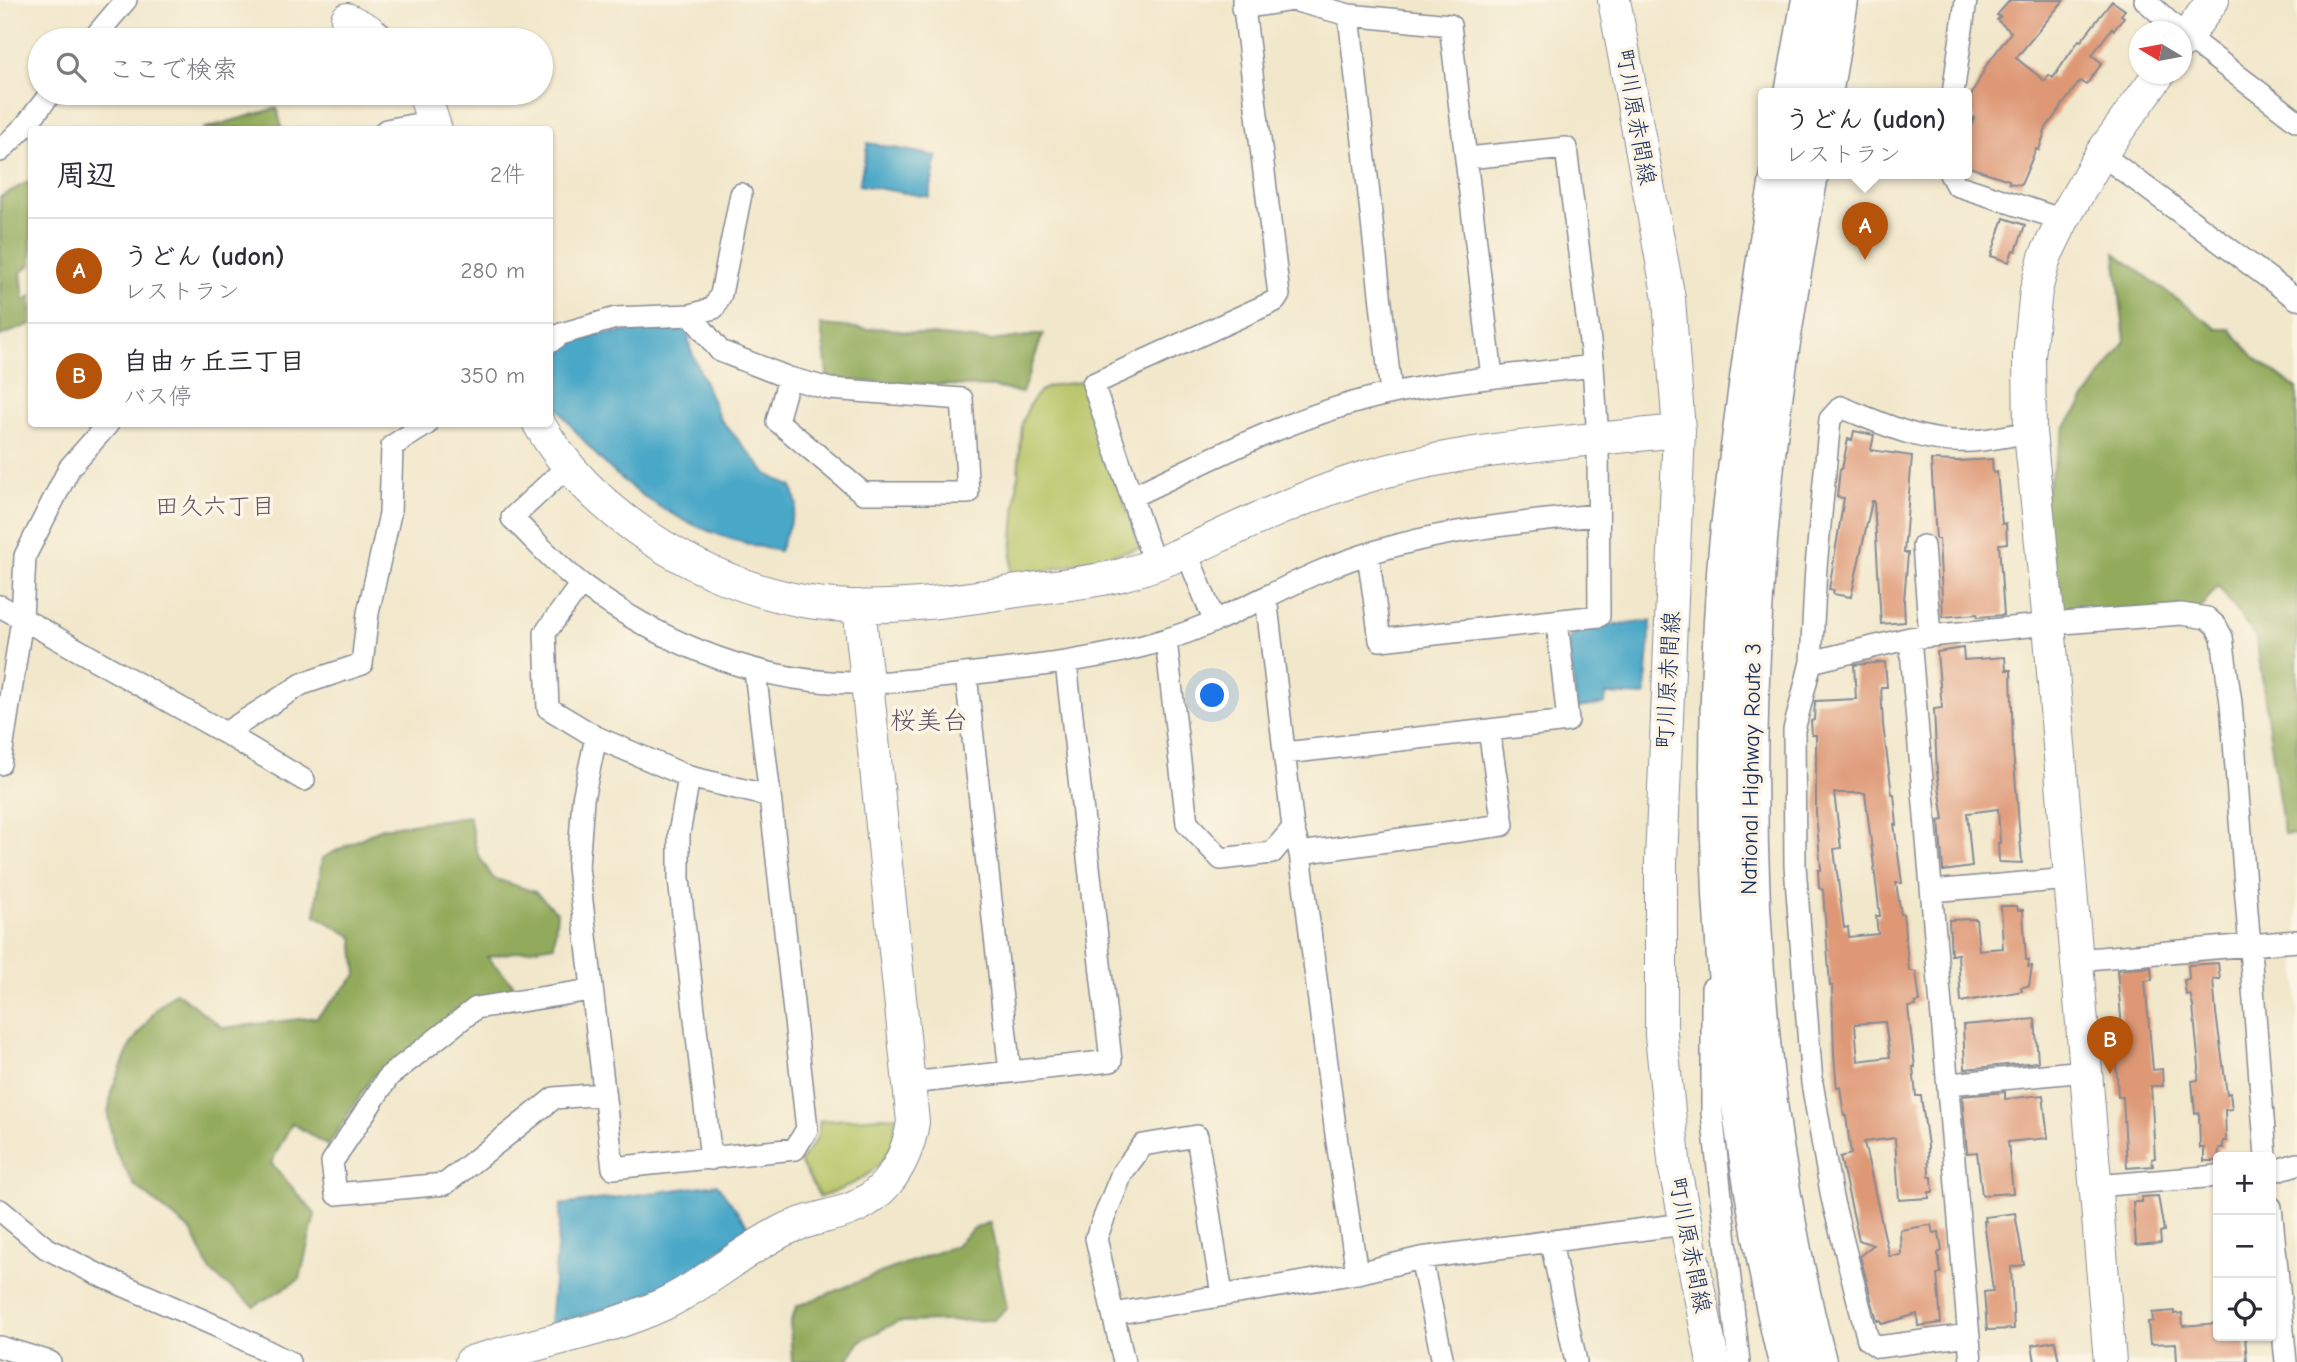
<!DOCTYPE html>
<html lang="ja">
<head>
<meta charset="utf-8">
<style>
  body { margin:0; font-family:"Comic Neue","Klee One",sans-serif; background:#f7f7f7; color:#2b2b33 }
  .controls { position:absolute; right:21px; bottom:21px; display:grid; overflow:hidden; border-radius:7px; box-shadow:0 2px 5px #0004 }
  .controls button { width:63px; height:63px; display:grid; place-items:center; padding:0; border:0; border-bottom:2px solid #e1e1e2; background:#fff; color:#2b2b33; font:35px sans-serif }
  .compass { position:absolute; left:2129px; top:21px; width:63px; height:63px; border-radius:50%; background:#fff; box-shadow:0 2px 5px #0004; rotate:280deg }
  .you { position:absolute; left:1213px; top:696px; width:24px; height:24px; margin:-18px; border:5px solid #fff; border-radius:50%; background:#1a73e8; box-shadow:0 0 0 10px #1a73e833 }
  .badge { display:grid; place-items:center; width:46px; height:46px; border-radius:50%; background:#b45309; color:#fff; font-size:23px; font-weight:700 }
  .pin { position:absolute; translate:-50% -58px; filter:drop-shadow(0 2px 4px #0008) }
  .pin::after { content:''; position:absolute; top:37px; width:24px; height:21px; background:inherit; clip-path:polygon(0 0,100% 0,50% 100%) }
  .popup { position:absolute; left:1758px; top:88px; width:214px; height:91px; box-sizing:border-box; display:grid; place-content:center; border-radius:7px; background:#fff; filter:drop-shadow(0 2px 5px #0005); font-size:23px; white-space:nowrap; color:#7c7c81 }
  .popup b { font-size:26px; color:#2b2b33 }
  .popup::after { content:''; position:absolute; left:50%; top:100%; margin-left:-14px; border:14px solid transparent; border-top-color:#fff }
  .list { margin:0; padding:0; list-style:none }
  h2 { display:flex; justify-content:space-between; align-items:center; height:91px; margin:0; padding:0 28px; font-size:30px }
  h2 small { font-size:23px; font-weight:400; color:#7c7c81 }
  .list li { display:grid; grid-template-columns:46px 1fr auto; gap:21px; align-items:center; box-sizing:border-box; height:105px; padding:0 28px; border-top:2px solid #e1e1e2 }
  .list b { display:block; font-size:26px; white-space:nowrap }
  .list p { margin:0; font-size:23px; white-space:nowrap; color:#7c7c81 }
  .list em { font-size:23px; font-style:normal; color:#7c7c81 }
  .icon { flex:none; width:38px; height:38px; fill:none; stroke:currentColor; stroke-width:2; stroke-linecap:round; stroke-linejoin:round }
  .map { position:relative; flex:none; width:2297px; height:1362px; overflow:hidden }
  .search { position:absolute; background:#fff; box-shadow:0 2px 5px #0004; left:28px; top:28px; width:525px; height:77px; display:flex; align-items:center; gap:18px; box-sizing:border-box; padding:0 24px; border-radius:38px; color:#7c7c81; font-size:26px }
  .panel { position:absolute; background:#fff; box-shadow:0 2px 5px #0004; left:28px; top:126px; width:525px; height:301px; border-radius:7px }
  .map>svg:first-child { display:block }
  .green { fill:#b8c568; stroke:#6a7a63; stroke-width:2 }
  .forest { fill:#92aa5c; stroke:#566c5d; stroke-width:2 }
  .water { fill:#48a7c7; stroke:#326b92; stroke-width:2 }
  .building { fill:#de9876; fill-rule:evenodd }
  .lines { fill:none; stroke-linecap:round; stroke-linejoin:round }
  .street-casing { stroke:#868b94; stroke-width:24 }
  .secondary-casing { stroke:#868b94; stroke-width:34 }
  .highway-casing { stroke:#868b94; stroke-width:41 }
  .street { stroke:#fff; stroke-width:21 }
  .secondary { stroke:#fff; stroke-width:32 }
  .highway { stroke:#fff; stroke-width:38 }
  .labels { text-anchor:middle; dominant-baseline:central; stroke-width:7; stroke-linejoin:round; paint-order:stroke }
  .street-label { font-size:23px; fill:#1b2f5e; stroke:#fcf5e5 }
  .neighbourhood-label { font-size:24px; fill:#5f5466; stroke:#fcf5e5 }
  .quarter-label { font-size:26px; fill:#5f5466; stroke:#fcf5e5 }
</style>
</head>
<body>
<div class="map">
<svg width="2297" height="1362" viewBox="0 0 2297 1362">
  <rect width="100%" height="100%" fill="#fcf5e5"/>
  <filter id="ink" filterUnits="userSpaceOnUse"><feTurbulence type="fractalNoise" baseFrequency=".0143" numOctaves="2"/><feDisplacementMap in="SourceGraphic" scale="14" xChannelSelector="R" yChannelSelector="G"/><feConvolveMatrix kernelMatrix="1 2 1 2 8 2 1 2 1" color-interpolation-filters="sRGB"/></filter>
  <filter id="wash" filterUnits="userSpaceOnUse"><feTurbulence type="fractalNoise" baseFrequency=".00686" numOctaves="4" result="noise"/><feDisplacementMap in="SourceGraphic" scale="28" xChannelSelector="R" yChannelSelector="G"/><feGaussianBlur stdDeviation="1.57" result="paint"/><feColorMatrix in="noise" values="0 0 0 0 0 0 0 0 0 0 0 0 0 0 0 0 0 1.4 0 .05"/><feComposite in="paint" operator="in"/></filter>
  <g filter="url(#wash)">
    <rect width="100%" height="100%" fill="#f1e7cb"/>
    <!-- green -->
    <path class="green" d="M1083 382 1140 548 1010 579 1022 424C1035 384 1045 386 1083 382Z
      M897 1116C895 1124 894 1134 892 1143 882 1173 847 1188 820 1197L800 1162 817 1138 820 1121Z"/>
    <!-- forest -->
    <path class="forest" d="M277 108 282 129H202L210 127Z
      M31 180V264L21 272 24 300 31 296V324L0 336V197Z
      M2115 253 2217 329H2230L2254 357 2297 389V835L2284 834 2256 637 2218 586 2188 623 2169 629 2113 632 2065 613 2047 593 2039 515 2065 428 2125 341Z
      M821 325 867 329 885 328 911 333 992 341 1043 334 1022 393 994 387 828 380Z
      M469 816 477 853 493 878 535 892 557 912 554 945 487 957 514 985 372 1077 328 1146 292 1123 271 1163 315 1214 300 1279 254 1306 211 1272 192 1232 134 1185 114 1148 108 1115 112 1089 131 1044 158 1007 176 992 223 1028 317 1017 357 975 353 937 315 915 322 858 382 828Z
      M990 1222 1007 1308 994 1320 897 1322 861 1340 846 1362H792L790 1323 797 1306 896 1267 955 1246 973 1229Z"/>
    <!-- water -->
    <path class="water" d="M868 143 937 156 929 197 859 185Z
      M687 327 690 348 720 419 767 474 792 487 797 505 779 551C701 536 636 503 585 442 570 425 556 410 550 388 548 380 550 370 550 361L572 342 599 334Z
      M1651 621 1645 696 1606 694 1605 704 1577 708 1568 641 1579 628Z
      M717 1184 748 1226C730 1241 712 1257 692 1270 650 1298 599 1311 550 1324L561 1205Z"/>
    <g id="blocks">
      <!-- building -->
      <path class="building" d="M2010 0H2064L2016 58 2045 81 2049 75 2053 78 2079 40 2081 41 2112 1 2125 10 2121 15 2124 17 2114 30 2112 28 2092 55 2102 63 2086 85 2080 81 2046 128 2039 150 2036 149 2021 185 2009 183V180L1966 166V140L1974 118 1968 114 1972 106 1967 104 1986 66 2011 32 1997 20 2000 17 1997 15Z
        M2004 218 2025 225 2016 251 2013 250 2009 262 1991 256Z
        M1854 431 1874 435 1871 450 1912 456 1904 553H1908L1904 601 1905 622 1881 624 1874 501H1872L1851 597 1833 594 1834 590 1829 589 1844 498 1837 497 1840 469H1842L1848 439 1852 440Z
        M1992 459 1993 473 1997 472 2002 524 2006 523 2007 543 1999 544 2004 615 1978 617 1977 614 1943 617 1939 539H1936L1931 460 1958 461Z
        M1963 648 1964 660 2005 657 2006 670H2011L2013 750 2022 863 1999 862 1998 843H2000L1998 809 1967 813 1972 867 1943 871 1939 821 1944 820 1937 772 1934 709 1942 708 1937 652Z
        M1885 662 1887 687H1881L1883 725 1892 794H1894L1897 825 1894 824 1902 883H1896L1901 914H1903L1909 970 1916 972 1920 1002 1915 1003 1916 1006 1908 1007 1915 1067H1913L1916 1096H1921L1928 1146 1929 1177H1932L1933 1192H1929V1198L1899 1200 1895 1138 1864 1142 1889 1256 1901 1255 1900 1230 1931 1225 1933 1233 1939 1232 1942 1251 1938 1253 1941 1273 1937 1274 1941 1323 1918 1326 1917 1314 1882 1324 1880 1320 1877 1321 1860 1256 1873 1245 1859 1240 1840 1157 1851 1154 1846 1116H1844L1840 1087 1837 1088 1834 1055 1832 986H1830L1823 890 1819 888 1818 870H1821L1816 813V735H1812L1811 721 1814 720 1815 701 1856 699 1854 665ZM1834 793H1865L1880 916H1876L1878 934 1849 937 1848 927 1844 928 1834 849 1841 848ZM1885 1022 1890 1057 1858 1061 1855 1024Z
        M2001 906H2017L2018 910H2023L2026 960H2029L2028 967 2032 966 2029 986 2021 987 2022 991 1961 1002 1958 954 1951 955 1949 920 1976 919 1979 950 2003 948Z
        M2218 963 2220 979H2213L2216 1013 2227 1094 2230 1093 2232 1109 2225 1110 2226 1141H2223V1148H2219L2218 1161H2204V1148H2200L2199 1112 2195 1113 2192 1081 2198 1080 2199 1067 2193 1006 2190 994 2186 995 2184 980 2189 979 2188 965Z
        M2151 967 2152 980 2145 981 2153 1070 2162 1069 2163 1086H2151L2155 1158 2152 1159 2153 1166 2127 1168 2123 1097H2118L2115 1041H2123L2117 970Z
        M2035 1019 2038 1062 1965 1069 1963 1025Z
        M2005 1092V1099L2043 1095 2048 1138 2008 1142 2013 1193 1982 1195 1977 1152 1967 1153 1962 1096Z
        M2158 1196 2164 1231 2160 1232 2161 1243 2136 1245 2133 1202H2142V1197Z
        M2015 1213 2024 1265 2011 1267 2014 1329 1987 1330 1984 1292 1993 1291 1984 1221H1986L1985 1217Z
        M2174 1311V1314L2182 1313 2183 1326 2218 1323V1336H2245L2247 1362H2177L2176 1343 2150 1344 2148 1322 2153 1321 2152 1313Z
        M2055 1341 2059 1362H2035L2032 1345Z"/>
    </g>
  </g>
  <g filter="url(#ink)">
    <use href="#blocks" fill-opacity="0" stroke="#868b94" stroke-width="2"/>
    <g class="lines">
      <!-- street casing -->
      <g class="street-casing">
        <path id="street" d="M2145 0 2180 32
          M1242 8 1293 0 1349 15 1450 25 1492 377
          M1349 15 1391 393
          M2182 33 2297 121
          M92 40 126 0
          M1953 94 1966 0
          M386 130 434 121
          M0 151 26 125 51 93
          M2101 154 2297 299
          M1950 174 1956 185 2063 220
          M691 315 720 351 789 378 777 421 863 493H968L962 399 830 389 789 378
          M550 342 561 334 616 318 691 315 714 308 721 294 741 194
          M569 465 512 518C535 540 558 567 584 586 655 638 741 676 830 682 879 686 927 678 975 673 1039 666 1103 659 1164 640 1218 624 1268 594 1319 572 1409 533 1501 524 1597 515
          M1131 497C1215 457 1301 412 1393 393 1459 379 1526 374 1593 366L1566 148 1467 158
          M1923 546 1930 636
          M1186 551 1214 620
          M1368 554 1380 640 1599 616 1598 439 1593 366
          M1154 563 1093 384 1275 301 1279 295 1243 0
          M581 584 545 633 548 708 596 737 689 777 770 796 755 671
          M0 606 225 733 304 780
          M1910 638 1971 1362
          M1166 640 1187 823 1221 859 1272 853 1293 828 1266 597
          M1811 662 1910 638 2049 624 2181 614 2207 618 2216 626 2222 637 2231 703 2266 1157
          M966 674 1010 1072
          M225 733 302 684 362 664 368 613 390 514 392 446 427 424
          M596 737 583 799 578 867 613 1168 795 1149 807 1129 770 796
          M1285 753 1568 721 1557 621
          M0 764 22 619 25 556 70 467 108 424
          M689 777 679 834V879L711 1159
          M1293 828 1300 853 1337 1142 1357 1273
          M1300 853 1503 825 1489 730
          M1932 891 2069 879
          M2076 960 2297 941
          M1712 988V1113L1739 1362
          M591 990 476 1008 389 1076 332 1162 336 1194 445 1184 554 1098 604 1094
          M910 1083 1111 1061 1066 663
          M1949 1084 2085 1071
          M2271 1172 2297 1164
          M2095 1186 2218 1176
          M2271 1207 2286 1362
          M0 1210 46 1248 97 1274 223 1329 289 1362
          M1551 1242 1576 1362
          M1421 1258 1443 1362
          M1113 1314 1096 1238 1122 1173 1143 1145 1197 1136 1222 1295
          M1969 1335 1878 1347 1868 1340 1832 1198 1812 1083 1795 866 1794 730 1811 662 1816 567 1830 419 1841 407C1883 424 1924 444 1971 441 1991 440 2011 435 2030 432
          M0 1347 50 1362
          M1124 1362 1113 1314 1357 1273 1421 1258 1684 1224"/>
      </g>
      <!-- secondary casing -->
      <g class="secondary-casing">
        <path id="secondary" d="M1614 0 1669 299 1679 431 1661 861V1035L1675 1169 1713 1362
          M347 19 368 30 380 40
          M2182 43 2213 0
          M424 93 436 130
          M539 424C592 515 700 582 803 601 874 614 953 601 1024 590 1056 585 1090 583 1121 575 1157 566 1192 549 1224 534 1269 513 1315 493 1362 478 1463 447 1574 442 1679 431
          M471 1362C535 1343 604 1332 664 1304 706 1284 741 1252 782 1231 802 1221 821 1218 842 1212 884 1200 907 1162 913 1122L859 606
          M2110 1362 2049 624 2030 432 2029 356 2036 290 2045 257 2063 220 2101 154 2159 74"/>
      </g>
      <!-- highway casing -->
      <g class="highway-casing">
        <path id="highway" d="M1794 94 1811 0
          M1823 94 1839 0
          M1780 174C1765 257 1754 341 1743 424 1737 474 1729 524 1726 574 1711 784 1720 995 1756 1203 1766 1256 1774 1310 1788 1362
          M1809 174C1792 267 1777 360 1766 454 1734 756 1742 1067 1817 1362"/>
      </g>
      <!-- street -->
      <use href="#street" class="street"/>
      <!-- secondary -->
      <use href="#secondary" class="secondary"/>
      <!-- highway -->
      <use href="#highway" class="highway"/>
    </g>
  </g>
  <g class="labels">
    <!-- street labels -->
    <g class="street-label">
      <text transform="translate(1636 117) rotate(80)">町川原赤間線</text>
      <text transform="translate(1668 680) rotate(-87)">町川原赤間線</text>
      <text transform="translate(1751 769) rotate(-89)">National Highway Route 3</text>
      <text transform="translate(1690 1245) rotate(79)">町川原赤間線</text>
    </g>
    <!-- neighbourhood labels -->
    <g class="neighbourhood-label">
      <text x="215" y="506">田久六丁目</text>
    </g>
    <!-- quarter labels -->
    <g class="quarter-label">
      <text x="929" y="721">桜美台</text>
    </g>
  </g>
</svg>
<div class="controls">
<button>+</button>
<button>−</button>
<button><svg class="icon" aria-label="locate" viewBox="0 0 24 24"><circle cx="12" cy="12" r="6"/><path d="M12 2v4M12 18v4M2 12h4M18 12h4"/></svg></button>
</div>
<svg class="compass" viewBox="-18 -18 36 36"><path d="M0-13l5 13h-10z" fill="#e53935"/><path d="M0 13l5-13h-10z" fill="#7c7c81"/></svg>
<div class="you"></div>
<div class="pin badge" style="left:1865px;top:260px">A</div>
<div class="popup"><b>うどん (udon)</b>レストラン</div>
<div class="pin badge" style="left:2110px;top:1074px">B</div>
<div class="search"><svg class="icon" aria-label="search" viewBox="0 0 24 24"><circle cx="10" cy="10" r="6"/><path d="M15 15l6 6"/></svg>ここで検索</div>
<section class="panel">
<h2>周辺<small>2件</small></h2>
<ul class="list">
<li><span class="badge">A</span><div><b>うどん (udon)</b><p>レストラン</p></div><em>280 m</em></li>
<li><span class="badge">B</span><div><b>自由ヶ丘三丁目</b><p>バス停</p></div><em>350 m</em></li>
</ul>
</section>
</div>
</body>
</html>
